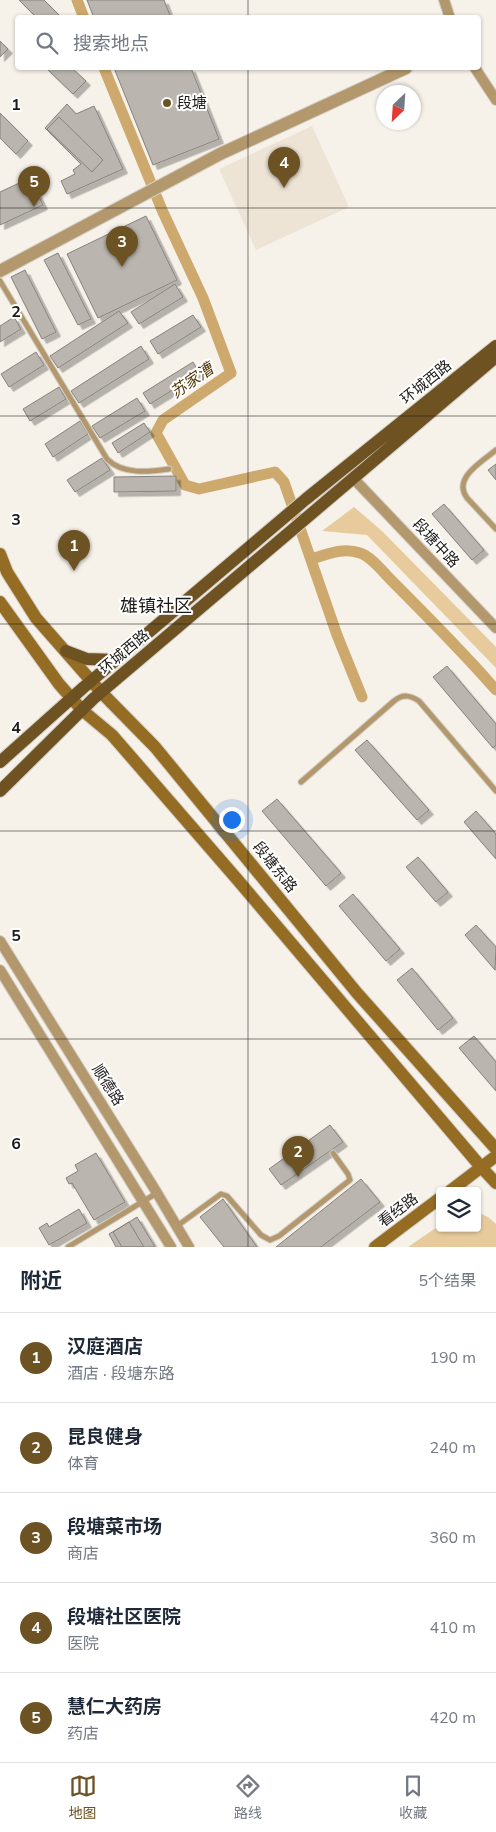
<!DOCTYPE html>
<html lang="zh">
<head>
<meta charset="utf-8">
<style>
  body { margin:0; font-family:"Nunito Sans","Noto Sans SC",sans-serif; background:#f6f6f7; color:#1f2937 }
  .controls { position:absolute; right:15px; bottom:15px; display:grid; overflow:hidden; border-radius:5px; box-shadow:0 1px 4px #0004 }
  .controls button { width:45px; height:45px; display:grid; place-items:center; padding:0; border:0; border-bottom:1px solid #e0e1e3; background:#fff; color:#1f2937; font:25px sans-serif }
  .compass { position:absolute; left:376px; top:85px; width:45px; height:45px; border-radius:50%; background:#fff; box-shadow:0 1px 4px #0004; rotate:205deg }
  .you { position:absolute; left:231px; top:819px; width:18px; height:18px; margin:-12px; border:4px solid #fff; border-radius:50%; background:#1a73e8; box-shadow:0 0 0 8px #1a73e833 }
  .badge { display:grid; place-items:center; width:32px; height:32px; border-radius:50%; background:#6d5224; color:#fff; font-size:16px; font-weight:700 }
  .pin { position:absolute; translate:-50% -41px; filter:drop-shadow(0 1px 2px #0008) }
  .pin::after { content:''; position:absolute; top:26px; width:18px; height:15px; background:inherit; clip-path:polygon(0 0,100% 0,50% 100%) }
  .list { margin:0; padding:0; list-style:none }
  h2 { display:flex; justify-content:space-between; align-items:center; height:65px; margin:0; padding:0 20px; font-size:21px }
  h2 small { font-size:16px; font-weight:400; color:#747a83 }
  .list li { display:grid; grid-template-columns:32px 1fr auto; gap:15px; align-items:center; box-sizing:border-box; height:90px; padding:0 20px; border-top:1px solid #e0e1e3 }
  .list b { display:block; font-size:19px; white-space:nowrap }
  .list p { margin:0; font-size:16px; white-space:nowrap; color:#747a83 }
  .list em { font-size:16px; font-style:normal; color:#747a83 }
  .icon { flex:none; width:28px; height:28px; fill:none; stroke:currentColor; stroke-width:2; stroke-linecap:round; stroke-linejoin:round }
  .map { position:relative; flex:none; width:496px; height:1247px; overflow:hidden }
  .search { position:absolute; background:#fff; box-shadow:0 1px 4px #0004; left:15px; right:15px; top:15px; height:55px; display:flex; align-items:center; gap:12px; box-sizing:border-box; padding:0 18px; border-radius:5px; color:#747a83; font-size:19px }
  .sheet { height:515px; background:#fff }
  nav { display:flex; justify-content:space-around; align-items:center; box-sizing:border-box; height:70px; border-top:1px solid #e0e1e3; background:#fff; font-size:14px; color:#747a83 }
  nav a { display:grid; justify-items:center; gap:2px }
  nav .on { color:#6d5224 }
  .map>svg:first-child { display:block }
  .built { fill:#ede4d6 }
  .green { fill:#e8cb9d }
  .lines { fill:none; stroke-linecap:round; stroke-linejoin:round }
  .canal { stroke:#cda96e; stroke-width:11 }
  .building { fill:#bab5ae; stroke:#87827c; filter:url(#shadow) }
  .service-casing { stroke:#d3cfc8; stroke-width:7 }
  .minor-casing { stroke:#d3cfc8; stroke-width:12 }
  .tertiary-casing { stroke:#d3cfc8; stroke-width:14 }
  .secondary-casing { stroke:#d3cfc8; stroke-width:14 }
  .primary-casing { stroke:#d3cfc8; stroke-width:14 }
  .service { stroke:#b3986d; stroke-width:5 }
  .minor { stroke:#b3986d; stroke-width:10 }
  .tertiary { stroke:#b3986d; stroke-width:12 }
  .secondary { stroke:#946c24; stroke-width:12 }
  .primary { stroke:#6e5221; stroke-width:12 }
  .grid { fill:none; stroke:#1d1b18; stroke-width:1; stroke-opacity:0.55 }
  .poi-dot { fill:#6d5224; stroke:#fff; stroke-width:2 }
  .labels { text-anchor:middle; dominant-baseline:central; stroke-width:4; stroke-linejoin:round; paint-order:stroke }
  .poi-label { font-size:15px; fill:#1d1b18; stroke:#fff; text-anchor:start }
  .street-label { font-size:15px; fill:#1d1b18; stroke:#fff }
  .water-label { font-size:16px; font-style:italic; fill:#513806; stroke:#fff }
  .quarter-label { font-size:18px; fill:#1d1b18; stroke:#fff }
  .grid-label { font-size:16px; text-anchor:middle; font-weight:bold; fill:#1d1b18; stroke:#fff; stroke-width:4; stroke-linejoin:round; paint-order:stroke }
</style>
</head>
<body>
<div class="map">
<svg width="496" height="1247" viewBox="0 0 496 1247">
  <defs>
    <filter id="shadow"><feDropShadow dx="4.5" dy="4.5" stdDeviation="0" flood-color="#0004"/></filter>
  </defs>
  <rect width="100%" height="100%" fill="#f6f1e9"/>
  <!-- built -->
  <path class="built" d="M312 126 349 207 256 250 219 169Z"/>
  <!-- green -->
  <path class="green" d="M354 507 382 531 496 647V668L367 535 322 531Z
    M477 1212 488 1217 496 1224V1247H408L440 1225V1228H477Z"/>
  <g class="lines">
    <!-- canal -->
    <path class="canal" d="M77 0 84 18
      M104 68 162 210 203 298 231 373 163 420 156 433 185 485 199 489 275 472 284 482 337 635 362 697
      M312 559C327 554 344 547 360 553 372 557 382 571 391 580 427 616 463 652 496 690"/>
  </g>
  <!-- building -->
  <path class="building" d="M19 0H44L60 16 37 18Z
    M87 0H164L171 18H94Z
    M0 41 8 49 0 57Z
    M46 68H72L86 81 73 94Z
    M114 68H191L219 139 153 165Z
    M67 104 76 114 94 106 123 169 67 194 61 181 75 174 73 170 81 164 45 128Z
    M0 113 28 141 16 154 0 138Z
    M59 117 103 160 92 172 47 129Z
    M30 178 43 205 0 225V192Z
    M146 216 177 280 98 318 67 254Z
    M58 253 91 319 78 325 44 260Z
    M25 270 56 332 42 339 11 277Z
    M175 284 183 297 139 324 131 312Z
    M119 311 128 323 58 368 50 356Z
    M193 315 201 327 158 354 150 341Z
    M14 317 21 329 0 342V326Z
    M141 346 149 359 79 403 71 391Z
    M36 352 44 365 9 387 1 374Z
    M193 362 200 373 150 404 143 393Z
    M59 387 66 399 30 421 23 409Z
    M137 398 145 411 100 438 92 426Z
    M80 421 88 434 53 457 45 444Z
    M144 423 150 432 118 453 112 443Z
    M102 458 110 470 75 492 67 480Z
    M496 464V480L488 470Z
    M176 476V491L114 492V477Z
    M444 504 484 550 472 560 432 514Z
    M447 666 496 724V745L493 748 433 677Z
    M367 740 429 810 417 820 355 750Z
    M277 799 341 873 326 886 262 811Z
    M476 811 496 834V859L464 822Z
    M418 857 448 892 436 902 406 867Z
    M353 894 400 949 386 961 339 906Z
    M476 925 496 947 495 970 465 935Z
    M412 968 453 1018 438 1030 397 980Z
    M474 1036 496 1062V1091L459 1048Z
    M330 1125 343 1142 281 1185 269 1169Z
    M96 1153 125 1202 94 1220 72 1183 69 1184 66 1178 78 1171 75 1165Z
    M361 1179 380 1202 321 1247H276Z
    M223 1199 257 1247H224L200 1217Z
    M79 1209 87 1223 49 1245 39 1228 47 1223 49 1227Z
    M137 1217 155 1247H122L113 1232Z
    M129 1222 144 1247H116L109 1234Z"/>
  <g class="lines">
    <!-- service casing -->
    <g class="service-casing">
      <path id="service" d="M0 281 107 459C123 475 149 472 169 469
        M496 450C483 461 452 478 467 498L496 529
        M301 782 394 701C403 694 410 695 419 701L496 791
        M177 1226 221 1194 227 1196 261 1235 270 1240 279 1236 350 1180 348 1174 333 1153
        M68 1247 157 1193"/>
    </g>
    <!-- minor casing -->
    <g class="minor-casing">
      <path id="minor" d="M444 0 450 18
        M475 68 496 100
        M354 479 496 628
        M0 941 157 1193 189 1247
        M0 970 171 1247"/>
    </g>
    <!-- tertiary casing -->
    <g class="tertiary-casing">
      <path id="tertiary" d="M0 271 220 154 406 68"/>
    </g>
    <!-- secondary casing -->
    <g class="secondary-casing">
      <path id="secondary" d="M0 554 7 572 36 618 101 692 155 747 357 993 496 1149
        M0 602 59 684 82 710 112 735 236 878 481 1167 496 1183
        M450 1191 496 1156
        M375 1247 440 1198"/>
    </g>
    <!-- primary casing -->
    <g class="primary-casing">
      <path id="primary" d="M66 651 87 659 116 660
        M0 762 84 687 306 499 496 346
        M0 791 93 699 496 357"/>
    </g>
    <!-- service -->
    <use href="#service" class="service"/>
    <!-- minor -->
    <use href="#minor" class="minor"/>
    <!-- tertiary -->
    <use href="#tertiary" class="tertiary"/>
    <!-- secondary -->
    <use href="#secondary" class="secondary"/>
    <!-- primary -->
    <use href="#primary" class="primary"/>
  </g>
  <!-- grid -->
  <path class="grid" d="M248 0V18M248 68V1247M0 208H496M0 416H496M0 624H496M0 831H496M0 1039H496"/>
  <!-- markers -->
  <circle class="poi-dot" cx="167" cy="103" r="5"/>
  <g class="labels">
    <!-- poi labels -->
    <g class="poi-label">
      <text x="177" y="103">段塘</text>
    </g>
    <!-- street labels -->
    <g class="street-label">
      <text transform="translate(426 382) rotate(-39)">环城西路</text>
      <text transform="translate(436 543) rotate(47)">段塘中路</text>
      <text transform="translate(124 652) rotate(-40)">环城西路</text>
      <text transform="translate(275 867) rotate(51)">段塘东路</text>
      <text transform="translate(108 1085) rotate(58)">顺德路</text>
      <text transform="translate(398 1210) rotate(-37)">看经路</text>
    </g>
    <!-- water labels -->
    <g class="water-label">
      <text transform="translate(192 381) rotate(-35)">苏家漕</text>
    </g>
    <!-- quarter labels -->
    <g class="quarter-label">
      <text x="156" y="606">雄镇社区</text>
    </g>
  </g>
  <g class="grid-label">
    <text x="16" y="110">1</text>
    <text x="16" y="317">2</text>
    <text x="16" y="525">3</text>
    <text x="16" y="733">4</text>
    <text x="16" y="941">5</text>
    <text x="16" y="1149">6</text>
  </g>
</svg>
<div class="controls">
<button><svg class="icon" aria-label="layers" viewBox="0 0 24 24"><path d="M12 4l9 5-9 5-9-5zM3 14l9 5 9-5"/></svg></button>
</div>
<svg class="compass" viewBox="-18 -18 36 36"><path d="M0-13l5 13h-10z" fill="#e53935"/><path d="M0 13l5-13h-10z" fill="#747a83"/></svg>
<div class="you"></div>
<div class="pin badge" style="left:74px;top:571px">1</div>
<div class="pin badge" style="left:298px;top:1177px">2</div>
<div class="pin badge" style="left:122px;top:267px">3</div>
<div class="pin badge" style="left:284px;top:188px">4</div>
<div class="pin badge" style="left:34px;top:207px">5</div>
<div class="search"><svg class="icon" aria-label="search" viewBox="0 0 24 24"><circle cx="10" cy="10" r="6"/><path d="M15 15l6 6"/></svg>搜索地点</div>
</div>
<section class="sheet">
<h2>附近<small>5个结果</small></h2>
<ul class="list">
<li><span class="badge">1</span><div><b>汉庭酒店</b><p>酒店 · 段塘东路</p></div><em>190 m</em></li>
<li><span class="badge">2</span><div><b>昆良健身</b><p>体育</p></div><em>240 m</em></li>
<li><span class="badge">3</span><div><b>段塘菜市场</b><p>商店</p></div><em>360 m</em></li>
<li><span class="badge">4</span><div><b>段塘社区医院</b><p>医院</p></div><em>410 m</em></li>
<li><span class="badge">5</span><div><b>慧仁大药房</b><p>药店</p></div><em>420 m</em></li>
</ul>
</section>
<nav>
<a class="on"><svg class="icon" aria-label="map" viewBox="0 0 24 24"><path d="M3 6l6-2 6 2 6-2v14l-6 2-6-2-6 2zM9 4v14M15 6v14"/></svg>地图</a>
<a><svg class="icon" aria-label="directions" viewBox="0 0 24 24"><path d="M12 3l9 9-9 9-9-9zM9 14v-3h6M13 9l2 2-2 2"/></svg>路线</a>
<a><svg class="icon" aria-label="saved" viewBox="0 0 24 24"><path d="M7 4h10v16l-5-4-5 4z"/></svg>收藏</a>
</nav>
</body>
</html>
